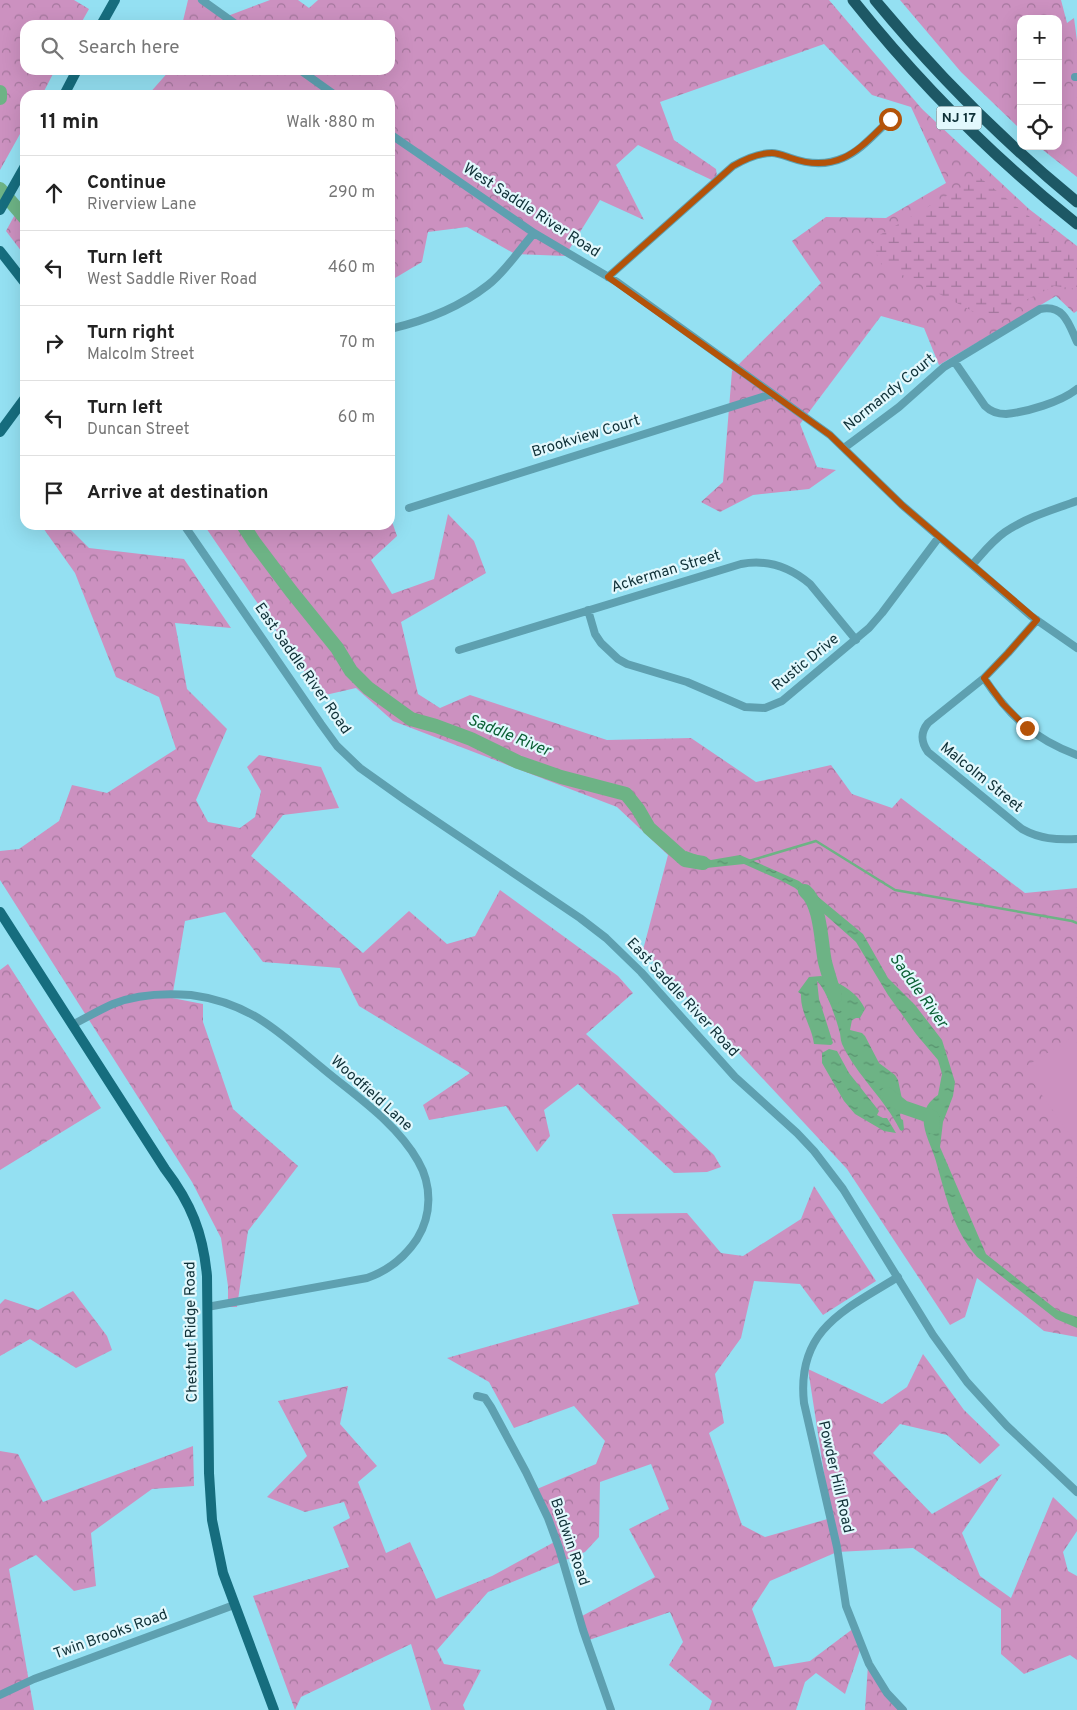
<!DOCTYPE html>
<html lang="en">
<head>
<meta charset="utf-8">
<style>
  body { margin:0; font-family:Overpass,sans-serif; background:#f6f6f6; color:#222 }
  .controls { position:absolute; right:15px; top:15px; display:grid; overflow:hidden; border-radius:10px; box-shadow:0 5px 20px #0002 }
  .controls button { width:45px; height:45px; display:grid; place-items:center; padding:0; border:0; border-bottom:1px solid #e0e0e0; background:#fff; color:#222; font:25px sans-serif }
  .stop { position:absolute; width:15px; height:15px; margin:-11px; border:4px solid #b45309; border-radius:50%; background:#fff }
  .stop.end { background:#b45309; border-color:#fff; box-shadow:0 1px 5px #0008 }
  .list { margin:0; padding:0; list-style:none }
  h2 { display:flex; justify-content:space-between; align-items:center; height:65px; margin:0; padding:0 20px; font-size:21px }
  h2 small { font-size:16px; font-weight:400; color:#767676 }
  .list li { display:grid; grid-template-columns:32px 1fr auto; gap:15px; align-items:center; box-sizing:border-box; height:75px; padding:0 20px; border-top:1px solid #e0e0e0 }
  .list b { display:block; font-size:19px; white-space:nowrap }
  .list p { margin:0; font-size:16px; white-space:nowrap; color:#767676 }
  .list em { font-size:16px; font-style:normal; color:#767676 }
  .icon { flex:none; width:28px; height:28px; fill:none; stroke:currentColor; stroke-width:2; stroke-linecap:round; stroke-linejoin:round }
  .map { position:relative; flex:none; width:1077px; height:1710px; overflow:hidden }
  .search { position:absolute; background:#fff; box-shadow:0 5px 20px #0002; left:20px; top:20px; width:375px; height:55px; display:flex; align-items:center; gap:12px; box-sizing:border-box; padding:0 18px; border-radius:15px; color:#767676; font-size:19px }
  .panel { position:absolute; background:#fff; box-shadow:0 5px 20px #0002; left:20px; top:90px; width:375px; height:440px; border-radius:15px }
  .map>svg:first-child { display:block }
  .forest { fill:url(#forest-crowns) }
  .wetland { fill:url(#wetland-marsh) }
  .pitch { fill:#cc91c0 }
  .water { fill:url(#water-ripples) }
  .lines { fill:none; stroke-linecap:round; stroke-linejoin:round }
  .stream { stroke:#6db385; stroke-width:2.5 }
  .river { stroke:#6db385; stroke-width:14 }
  .minor { stroke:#5ea0b0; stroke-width:8 }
  .major { stroke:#166d7e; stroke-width:10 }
  .highway { stroke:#1d5865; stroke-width:11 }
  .route { stroke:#b45309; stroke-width:6 }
  .labels { text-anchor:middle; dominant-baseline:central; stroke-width:4.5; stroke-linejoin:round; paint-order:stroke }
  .shield { fill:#e2f8fd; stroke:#4e6c72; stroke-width:1 }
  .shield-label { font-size:14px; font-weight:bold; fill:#0f3037 }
  .street-label { font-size:15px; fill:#0f3037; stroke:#e2f8fd }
  .water-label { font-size:16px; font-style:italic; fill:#0a5f34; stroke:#e2f8fd }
</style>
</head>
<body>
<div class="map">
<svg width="1077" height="1710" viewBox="0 0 1077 1710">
  <defs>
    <pattern id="forest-crowns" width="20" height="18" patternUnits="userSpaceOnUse" patternTransform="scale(1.25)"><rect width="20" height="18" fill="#cc91c0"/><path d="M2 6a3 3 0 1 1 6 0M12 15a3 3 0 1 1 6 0" fill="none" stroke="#a4779d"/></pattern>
    <pattern id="wetland-marsh" width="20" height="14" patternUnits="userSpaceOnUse" patternTransform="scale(1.25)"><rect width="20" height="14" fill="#cc91c0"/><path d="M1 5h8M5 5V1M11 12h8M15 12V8" fill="none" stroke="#a4779d"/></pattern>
    <pattern id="water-ripples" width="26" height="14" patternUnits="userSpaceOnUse" patternTransform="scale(1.25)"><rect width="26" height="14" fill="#6db385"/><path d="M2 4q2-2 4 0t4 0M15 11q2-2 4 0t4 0" fill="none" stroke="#58926e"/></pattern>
  </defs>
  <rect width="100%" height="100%" fill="#94e0f2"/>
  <!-- forest -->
  <path class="forest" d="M0 0H74L89 9 80 25H25V70H55L42 95H25V125L0 170Z
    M188 0H201L225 17 270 0H298L309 8 318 0H829L922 109 1029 209 1077 246V311L1074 313 1056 296 939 365 924 328 881 316 800 424 817 467 836 470 809 489 753 495 720 512 701 502 723 482 732 371 821 283 792 241 826 217 886 218 946 183 911 107 872 95 824 44 660 102 674 140 716 169 718 183 638 145 616 165 644 220 600 200 565 256 515 254 467 227 428 232 422 262 390 281V95H148L170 70H390V25H182Z
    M900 0H1061L1067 23 1074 18 1077 41V177L1038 146H1058V19H1021V130L961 72Z
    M25 196V256L6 231Z
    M448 514 474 541 486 573 401 622 418 694 440 708 470 695 607 740 691 738 756 782 831 765 852 794 892 808 901 798 1025 893 1077 888V1337L1044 1331 977 1278 965 1317 950 1325 847 1169 643 950 668 855 617 807 393 721 356 688 321 696 204 525H390V516L397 536 371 560 392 594 434 579Z
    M41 525H66L89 548 184 559 231 628 175 623 187 689 227 729 196 800 208 822 240 828 255 817 261 791 247 767 259 755 321 767 339 808 283 815 251 856 363 953 409 911 447 944 475 936 500 890 618 976 633 993 586 1034 714 1155 721 1167 707 1172 674 1173 578 1084 544 1110 550 1136 537 1152 506 1106 429 1120 423 1105 470 1073 359 1006 340 968 263 962 225 912 185 921 172 998 203 1004V1022L233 1109 298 1166 248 1231 237 1307H228V1286L221 1238 192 1182 0 880V851L19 849 59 821 72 785 107 793 176 749 159 697 116 677 75 573Z
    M8 964 101 1108 0 1170V970Z
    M814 1186 876 1281 823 1315 800 1284 754 1281 741 1338 715 1374 724 1423 709 1433 742 1525 765 1537 831 1518 808 1369 882 1404 907 1387 923 1354 964 1410 1000 1445 980 1464 947 1435 900 1424 873 1453 932 1514 1002 1474 962 1533 980 1576 1011 1598 1053 1497 1077 1520V1531L1063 1552 1068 1571 1077 1576V1660L1070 1655 1024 1674 1001 1654V1609L913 1548 837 1552 770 1581 752 1609 774 1667 810 1661 854 1628 860 1650 845 1694 816 1673 805 1682 796 1710H709L712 1701 669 1665 683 1642 670 1612 589 1640 582 1616 655 1577 629 1529 669 1509 651 1464 600 1482 599 1537 585 1552 488 1592 437 1650 444 1664 481 1670 463 1705 465 1710H431L411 1644 301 1697 295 1710 253 1596 349 1567 333 1527 350 1518 344 1502 305 1512 267 1497 307 1456 278 1401 348 1386 340 1424 377 1466 358 1482 386 1553 410 1542 436 1599 492 1576 558 1540 537 1489 596 1464 605 1441 574 1406 514 1428 489 1382 447 1358 639 1304 612 1214 687 1213 721 1253 743 1256 801 1219Z
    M73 1291 107 1336 112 1350 76 1368 30 1339 0 1356V1304L5 1299 38 1310Z
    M193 1446 194 1486 152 1489 91 1533 96 1586 74 1591 36 1555 9 1569 34 1710H0V1451L18 1454 43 1502Z
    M868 1665 899 1710H865Z"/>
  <!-- wetland -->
  <path class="wetland" d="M979 177 1077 254V289L1054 286 988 319 881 264 871 240Z"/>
  <!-- pitch -->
  <path class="pitch" d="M1072 1038 1077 1045V1151L1073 1155 1072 1138 1023 1068Z"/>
  <!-- water -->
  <path class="water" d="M686 851 711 860 740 855 799 881 863 934 888 978 915 1005 942 1040 955 1082 953 1096 943 1122 940 1147 986 1254 1057 1310 1077 1317V1328L1056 1319 977 1257C953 1229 947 1200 937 1165 934 1152 926 1138 924 1125 922 1111 928 1102 938 1095L942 1074 938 1060 916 1034 888 995 856 942 795 888 780 880 744 864 697 869 685 863Z
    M821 976C838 982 857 991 865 1009L860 1018H856L852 1020 850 1030 862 1033 865 1036 879 1063 895 1075 898 1080 902 1099V1109L900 1115 901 1119 903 1120 904 1129 902 1131 900 1130C885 1099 857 1076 842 1044 840 1039 841 1035 839 1030 836 1018 826 989 817 981L819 999 833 1043 831 1045 814 1044C812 1027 800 1012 801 994L798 992 809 977Z
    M829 1049 837 1051 849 1073 879 1111 877 1115 883 1118H887L896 1133 884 1131 855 1114 844 1101 822 1063V1053Z"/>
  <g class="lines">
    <!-- stream -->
    <path class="stream" d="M749 861 816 841 895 890 1072 921 1077 923"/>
    <!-- river -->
    <path class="river" d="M0 92V98
      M0 189 25 218
      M243 525 254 542 291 591 337 648 351 671 368 688 411 719 436 726 471 739 518 762 561 777 626 794 638 809 649 828 685 860 703 863
      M805 891C821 904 821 943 825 962 828 974 832 985 835 997
      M887 1094 903 1107 932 1117 933 1127"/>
    <!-- minor -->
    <path class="minor" d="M202 0 237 25
      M300 70 335 95
      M1075 77H1077
      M390 134 534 233 617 282 830 435 902 505 972 565 1031 616 1077 648
      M608 277 733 166C745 159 758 153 772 153 778 153 785 156 791 158 808 164 825 166 843 158 861 151 876 132 891 119
      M390 329C424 321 460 307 488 285 505 272 520 249 534 233
      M954 361 985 406C990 411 998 414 1006 414 1027 412 1061 402 1077 389
      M844 448 899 407 944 367 1040 309C1064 304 1069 324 1077 342
      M409 508 772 394
      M184 525 321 724 337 746 360 768 405 800 580 918 606 938 641 972 735 1077 797 1133 814 1151 843 1189 933 1335 967 1382 1007 1426 1077 1492
      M972 565C982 554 992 541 1005 532 1027 517 1053 510 1077 501
      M588 610 595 634 601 643 618 659 627 664 687 682 745 707 765 708 782 701 869 628 882 613 939 537
      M1037 620 1008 653 984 678 928 723C920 733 921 742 928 752L1022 829C1040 839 1056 840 1077 839
      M459 650 741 564C767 559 790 567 810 584L856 640
      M984 678C1009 716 1034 739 1077 755
      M72 1025C86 1018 99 1010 113 1004 137 994 165 993 191 995 214 998 238 1006 258 1018 281 1032 300 1050 321 1067 354 1095 396 1122 418 1161 432 1185 432 1215 417 1239 405 1257 387 1271 367 1278L207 1307
      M898 1277C844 1310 796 1330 804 1403L837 1547 846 1606 869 1664 887 1693 903 1710
      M477 1396 485 1398 491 1407 526 1472 548 1518 559 1548 583 1630 611 1710
      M0 1695 34 1679 234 1605"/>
    <!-- major -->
    <path class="major" d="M101 25 115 0
      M64 95 77 70
      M0 210 25 166
      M0 251 25 283
      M0 432 25 398
      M0 912 165 1169C191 1203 203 1233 207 1276L209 1473 212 1520 223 1573 274 1710"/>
    <!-- highway -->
    <path class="highway" d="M853 0C919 83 994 158 1077 224
      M875 0C936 74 1003 141 1077 202"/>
  </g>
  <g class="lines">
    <!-- route -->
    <path class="route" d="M890 119C876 132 861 150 843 158 825 166 808 164 791 158 785 156 778 153 772 153 758 153 745 159 733 166L608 277 830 435 902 505 1037 620 1008 653 984 678 1003 704 1027 728"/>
  </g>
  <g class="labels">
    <!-- shield labels -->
    <rect class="shield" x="936.5" y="106.5" width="45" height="23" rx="4"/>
    <g class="shield-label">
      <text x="959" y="118">NJ 17</text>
    </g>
    <!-- street labels -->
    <g class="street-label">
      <text transform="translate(531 211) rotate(33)">West Saddle River Road</text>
      <text transform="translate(890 393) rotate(-39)">Normandy Court</text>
      <text transform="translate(586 437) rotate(-17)">Brookview Court</text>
      <text transform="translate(666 572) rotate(-17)">Ackerman Street</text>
      <text transform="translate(806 663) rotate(-39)">Rustic Drive</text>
      <text transform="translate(302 669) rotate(55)">East Saddle River Road</text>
      <text transform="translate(981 778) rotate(39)">Malcolm Street</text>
      <text transform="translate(682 998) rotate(47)">East Saddle River Road</text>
      <text transform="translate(371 1094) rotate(42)">Woodfield Lane</text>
      <text transform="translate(192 1332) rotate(-91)">Chestnut Ridge Road</text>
      <text transform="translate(835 1477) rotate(77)">Powder Hill Road</text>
      <text transform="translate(569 1542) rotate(71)">Baldwin Road</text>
      <text transform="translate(111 1635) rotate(-20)">Twin Brooks Road</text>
    </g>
    <!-- water labels -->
    <g class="water-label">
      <text transform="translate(509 736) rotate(22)">Saddle River</text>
      <text transform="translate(918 991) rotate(54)">Saddle River</text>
    </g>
  </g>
</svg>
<div class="controls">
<button>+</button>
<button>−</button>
<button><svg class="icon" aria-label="locate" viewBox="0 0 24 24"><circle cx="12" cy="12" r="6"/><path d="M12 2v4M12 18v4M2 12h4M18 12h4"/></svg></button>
</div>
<div class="stop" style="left:890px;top:119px"></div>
<div class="stop end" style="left:1027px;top:728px"></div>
<div class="search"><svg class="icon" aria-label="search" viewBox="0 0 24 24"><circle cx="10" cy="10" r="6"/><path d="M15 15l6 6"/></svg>Search here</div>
<section class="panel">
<h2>11 min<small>Walk · 880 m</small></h2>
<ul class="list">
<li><svg class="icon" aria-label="ahead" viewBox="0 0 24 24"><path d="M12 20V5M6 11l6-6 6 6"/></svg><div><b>Continue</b><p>Riverview Lane</p></div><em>290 m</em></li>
<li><svg class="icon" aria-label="left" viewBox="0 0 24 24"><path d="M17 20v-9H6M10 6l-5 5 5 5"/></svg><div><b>Turn left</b><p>West Saddle River Road</p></div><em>460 m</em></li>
<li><svg class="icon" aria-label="right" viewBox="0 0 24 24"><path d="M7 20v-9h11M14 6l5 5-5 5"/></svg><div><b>Turn right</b><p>Malcolm Street</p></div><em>70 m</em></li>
<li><svg class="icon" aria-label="left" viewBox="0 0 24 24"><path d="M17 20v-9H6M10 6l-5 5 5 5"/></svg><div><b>Turn left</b><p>Duncan Street</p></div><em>60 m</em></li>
<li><svg class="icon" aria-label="arrive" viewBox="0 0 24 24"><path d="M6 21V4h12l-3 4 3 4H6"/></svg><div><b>Arrive at destination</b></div></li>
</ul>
</section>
</div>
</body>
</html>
